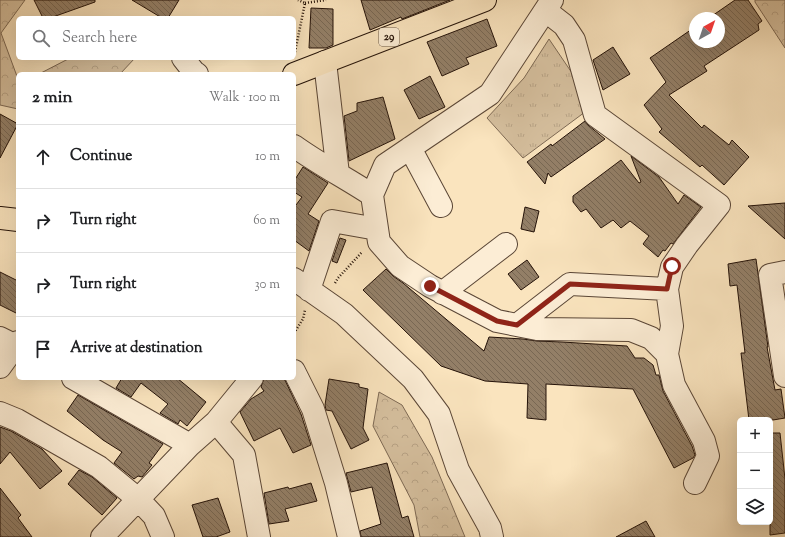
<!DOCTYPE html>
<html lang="en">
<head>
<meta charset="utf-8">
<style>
  body { margin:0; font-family:"Sorts Mill Goudy",serif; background:#f6f6f6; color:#202124 }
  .controls { position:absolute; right:12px; bottom:12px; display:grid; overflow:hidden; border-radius:6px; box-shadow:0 4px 16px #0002 }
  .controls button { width:36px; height:36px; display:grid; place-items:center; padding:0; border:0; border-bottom:1px solid #e0e0e0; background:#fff; color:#202124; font:20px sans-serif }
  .compass { position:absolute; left:689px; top:12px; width:36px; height:36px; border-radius:50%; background:#fff; box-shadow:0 4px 16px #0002; rotate:40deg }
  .stop { position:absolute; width:12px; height:12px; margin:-9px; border:3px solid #8f2418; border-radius:50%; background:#fff }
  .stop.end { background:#8f2418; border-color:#fff; box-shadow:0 1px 4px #0008 }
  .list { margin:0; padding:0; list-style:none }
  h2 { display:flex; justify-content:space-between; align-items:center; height:52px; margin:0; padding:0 16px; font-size:17px }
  h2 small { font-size:13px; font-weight:400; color:#757577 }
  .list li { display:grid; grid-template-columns:26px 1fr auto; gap:12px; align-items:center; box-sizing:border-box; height:64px; padding:0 16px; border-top:1px solid #e0e0e0 }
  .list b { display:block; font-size:15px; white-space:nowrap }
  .list em { font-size:13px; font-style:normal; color:#757577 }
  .icon { flex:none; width:22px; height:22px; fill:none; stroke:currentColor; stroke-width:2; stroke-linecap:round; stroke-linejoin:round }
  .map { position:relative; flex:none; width:785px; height:537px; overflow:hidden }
  .search { position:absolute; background:#fff; box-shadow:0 4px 16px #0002; left:16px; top:16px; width:280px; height:44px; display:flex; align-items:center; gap:10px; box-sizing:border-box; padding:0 14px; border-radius:6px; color:#757577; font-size:15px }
  .panel { position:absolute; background:#fff; box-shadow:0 4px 16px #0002; left:16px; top:72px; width:280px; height:308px; border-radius:6px }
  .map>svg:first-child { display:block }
  .grass { fill:url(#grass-tufts); stroke:#7d6954 }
  .forest { fill:url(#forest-crowns); stroke:#7d6954 }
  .building { fill:url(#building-back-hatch); stroke:#241208 }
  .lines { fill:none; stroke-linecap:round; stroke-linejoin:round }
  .minor-casing { stroke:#5a4636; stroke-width:24 }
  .major-casing { stroke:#241208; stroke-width:24 }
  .path { stroke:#241208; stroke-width:2.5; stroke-dasharray:1 2; stroke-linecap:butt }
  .minor { stroke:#fcedd5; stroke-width:22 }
  .major { stroke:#fae4be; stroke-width:22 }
  .route { stroke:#8f2418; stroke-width:5 }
  .labels { text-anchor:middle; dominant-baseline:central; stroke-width:4; stroke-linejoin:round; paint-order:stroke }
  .shield { fill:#fcedd5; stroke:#655446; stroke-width:1 }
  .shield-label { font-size:11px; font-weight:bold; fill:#241208 }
</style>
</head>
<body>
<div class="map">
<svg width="785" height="537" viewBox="0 0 785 537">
  <defs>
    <pattern id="grass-tufts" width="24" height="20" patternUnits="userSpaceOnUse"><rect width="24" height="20" fill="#d6c09f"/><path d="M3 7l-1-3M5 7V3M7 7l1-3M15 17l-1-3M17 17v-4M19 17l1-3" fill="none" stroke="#b8a487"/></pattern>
    <pattern id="forest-crowns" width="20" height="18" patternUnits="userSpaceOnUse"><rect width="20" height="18" fill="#d6c09f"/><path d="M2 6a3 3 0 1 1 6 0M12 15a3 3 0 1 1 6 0" fill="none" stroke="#b8a487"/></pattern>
    <pattern id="building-back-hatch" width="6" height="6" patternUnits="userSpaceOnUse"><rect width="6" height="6" fill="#937f67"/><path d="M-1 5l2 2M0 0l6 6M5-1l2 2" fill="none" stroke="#786753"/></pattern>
  </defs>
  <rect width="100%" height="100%" fill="#fae4be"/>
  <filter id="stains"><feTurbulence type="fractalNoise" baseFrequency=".005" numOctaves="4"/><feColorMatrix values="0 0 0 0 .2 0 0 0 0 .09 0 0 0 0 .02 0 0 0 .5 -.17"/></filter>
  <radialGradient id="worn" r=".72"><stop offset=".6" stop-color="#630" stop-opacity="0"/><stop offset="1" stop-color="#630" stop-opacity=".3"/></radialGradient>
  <!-- grass -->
  <path class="grass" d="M549 39 572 73 585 112 523 158 487 118 524 78Z"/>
  <!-- forest -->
  <path class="forest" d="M0 0H25L1 33 18 79V109L0 105Z
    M755 0H785V48L755 2Z
    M70 58H135L120 74H39Z
    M379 392 402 405 432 457 465 537H420L414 505 373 426Z"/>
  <!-- building -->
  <path class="building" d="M34 0H95V2L50 18H43Z
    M132 0H179L168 18H162Z
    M361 0H450L402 19 401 17 370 30Z
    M735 0H748L762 21 758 24 759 30 704 66 707 71 669 95 702 128 704 125 729 145 732 140 749 157 724 185 702 165 700 167 659 132 662 129 644 105 666 82 650 58 695 27V42H719V18H709Z
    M311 8 333 9V45L326 48H309Z
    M487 19 497 46 466 58 469 64 442 76 427 42Z
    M613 47 630 74 603 90 593 60Z
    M430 76 445 107 419 119 404 90Z
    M383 97 395 139 349 161 344 116 357 111V103Z
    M0 114 18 124 0 158Z
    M585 121 588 125 605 139 551 177 548 173 545 184 527 162 551 144 552 146Z
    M631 156 659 177 678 204 684 195 701 207 673 244 671 243 665 251 663 250 658 257 643 244 649 236 630 221 621 228 613 220 601 228 586 209 581 212 573 202V196L621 160 639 183 641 182Z
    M303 167 328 183 308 214 319 221 309 251 294 240V204L296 205 302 197 294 192V181Z
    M785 203V239L748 206Z
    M525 207 539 211 534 232 521 229Z
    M340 238 346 240 337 263 332 261Z
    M756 259 768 347H767L775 390 781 389 785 418 773 420H749L741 353H745L737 285 730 286 728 264Z
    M527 260 539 277 521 290 508 274Z
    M386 269 393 276 403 283 484 351 489 337 523 339 537 341 562 342 627 346 635 358H644L653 365 656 375H659L663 391 692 446 695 455 693 458 674 468 633 389 546 384V420L527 418 528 384 485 381 441 366 363 290Z
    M0 272 18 281V314L0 305Z
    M122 378H177L206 402 187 426 180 420 178 424 160 413 168 404 141 383 131 397 116 388Z
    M264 378H284L301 414 311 445 293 453 280 428 254 441 240 412 251 399 264 391 261 387Z
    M329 379 359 384V387L368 389 363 428 369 440 351 449 332 411 326 410 325 405Z
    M78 395 163 444 149 463 152 465 142 477 138 476 134 479 114 463 122 452 103 440 67 411Z
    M0 427 11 431 42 449 62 471 40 489 10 452 0 464Z
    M770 433H780L785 479V533L770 535Z
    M387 463 402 518 408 516 414 537H361L360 531 381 524 372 487 351 492 346 473Z
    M79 470 92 477 117 498 102 515 68 484Z
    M311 483 317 501 285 509 289 521 269 524 264 493 288 487 289 489Z
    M0 488 21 515 18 518 32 537H0Z
    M218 498 230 532 216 537H203L192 505Z
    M646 521 655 537H616Z"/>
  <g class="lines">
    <!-- minor casing -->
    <g class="minor-casing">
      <path id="minor" d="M552 0 490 94 385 165 372 195 379 242 400 266 430 286 497 321 537 329 631 330 651 338 667 354 674 385 704 441 708 456 695 483
        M546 11 564 25 574 40 595 115 719 205 687 245 672 267 667 289 672 326 667 354
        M183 58 194 72 197 74
        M325 62 338 174
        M294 146C319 164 346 178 372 195
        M410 148 441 206
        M785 272 770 275 785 376
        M294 279 344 314 413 379 439 414 458 470 490 528 492 537
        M309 290 332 221 377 229
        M442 293 506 244
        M517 325 570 284 667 289
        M0 338 18 347
        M0 367 18 342
        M294 371 313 409 336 483 349 537
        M73 378 190 445
        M0 413 17 420 99 467 138 499 154 516 163 537
        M216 422 244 455 259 537
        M102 537 190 445 216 422 252 378"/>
    </g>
    <!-- major casing -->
    <g class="major-casing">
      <path id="major" d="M294 74 485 0
        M0 218 18 220"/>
    </g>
    <!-- path -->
    <path class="path" d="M305 3 326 0
      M295 52 305 3 298 0
      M335 283 338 278 362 252
      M294 333 303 319 305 310"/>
    <!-- minor -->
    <use href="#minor" class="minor"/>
    <!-- major -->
    <use href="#major" class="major"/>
  </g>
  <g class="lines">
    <!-- route -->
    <path class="route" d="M430 286 497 321 517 325 570 284 667 289 672 266"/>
  </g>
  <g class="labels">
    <!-- shield labels -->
    <rect class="shield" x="379" y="28" width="20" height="18" rx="3"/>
    <g class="shield-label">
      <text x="389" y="37">29</text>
    </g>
  </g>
  <rect width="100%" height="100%" filter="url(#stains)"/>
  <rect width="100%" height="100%" fill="url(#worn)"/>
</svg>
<div class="controls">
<button>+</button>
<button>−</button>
<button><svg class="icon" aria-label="layers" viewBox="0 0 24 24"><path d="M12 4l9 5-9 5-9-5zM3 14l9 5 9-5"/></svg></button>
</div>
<svg class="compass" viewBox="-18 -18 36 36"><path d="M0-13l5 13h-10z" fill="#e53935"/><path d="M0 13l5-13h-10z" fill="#757577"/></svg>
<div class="stop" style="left:672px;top:266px"></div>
<div class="stop end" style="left:430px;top:286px"></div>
<div class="search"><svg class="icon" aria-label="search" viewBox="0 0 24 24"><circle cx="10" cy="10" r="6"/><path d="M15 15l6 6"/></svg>Search here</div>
<section class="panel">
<h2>2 min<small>Walk · 100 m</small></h2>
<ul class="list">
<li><svg class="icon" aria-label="ahead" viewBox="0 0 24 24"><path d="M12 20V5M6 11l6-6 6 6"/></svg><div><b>Continue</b></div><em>10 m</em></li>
<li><svg class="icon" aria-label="right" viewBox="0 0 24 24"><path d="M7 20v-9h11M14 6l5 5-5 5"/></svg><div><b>Turn right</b></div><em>60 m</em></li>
<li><svg class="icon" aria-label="right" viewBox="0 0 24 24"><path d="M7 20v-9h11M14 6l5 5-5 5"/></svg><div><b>Turn right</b></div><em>30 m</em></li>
<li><svg class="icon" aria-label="arrive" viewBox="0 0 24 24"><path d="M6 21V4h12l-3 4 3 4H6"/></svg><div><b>Arrive at destination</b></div></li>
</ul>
</section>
</div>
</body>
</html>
